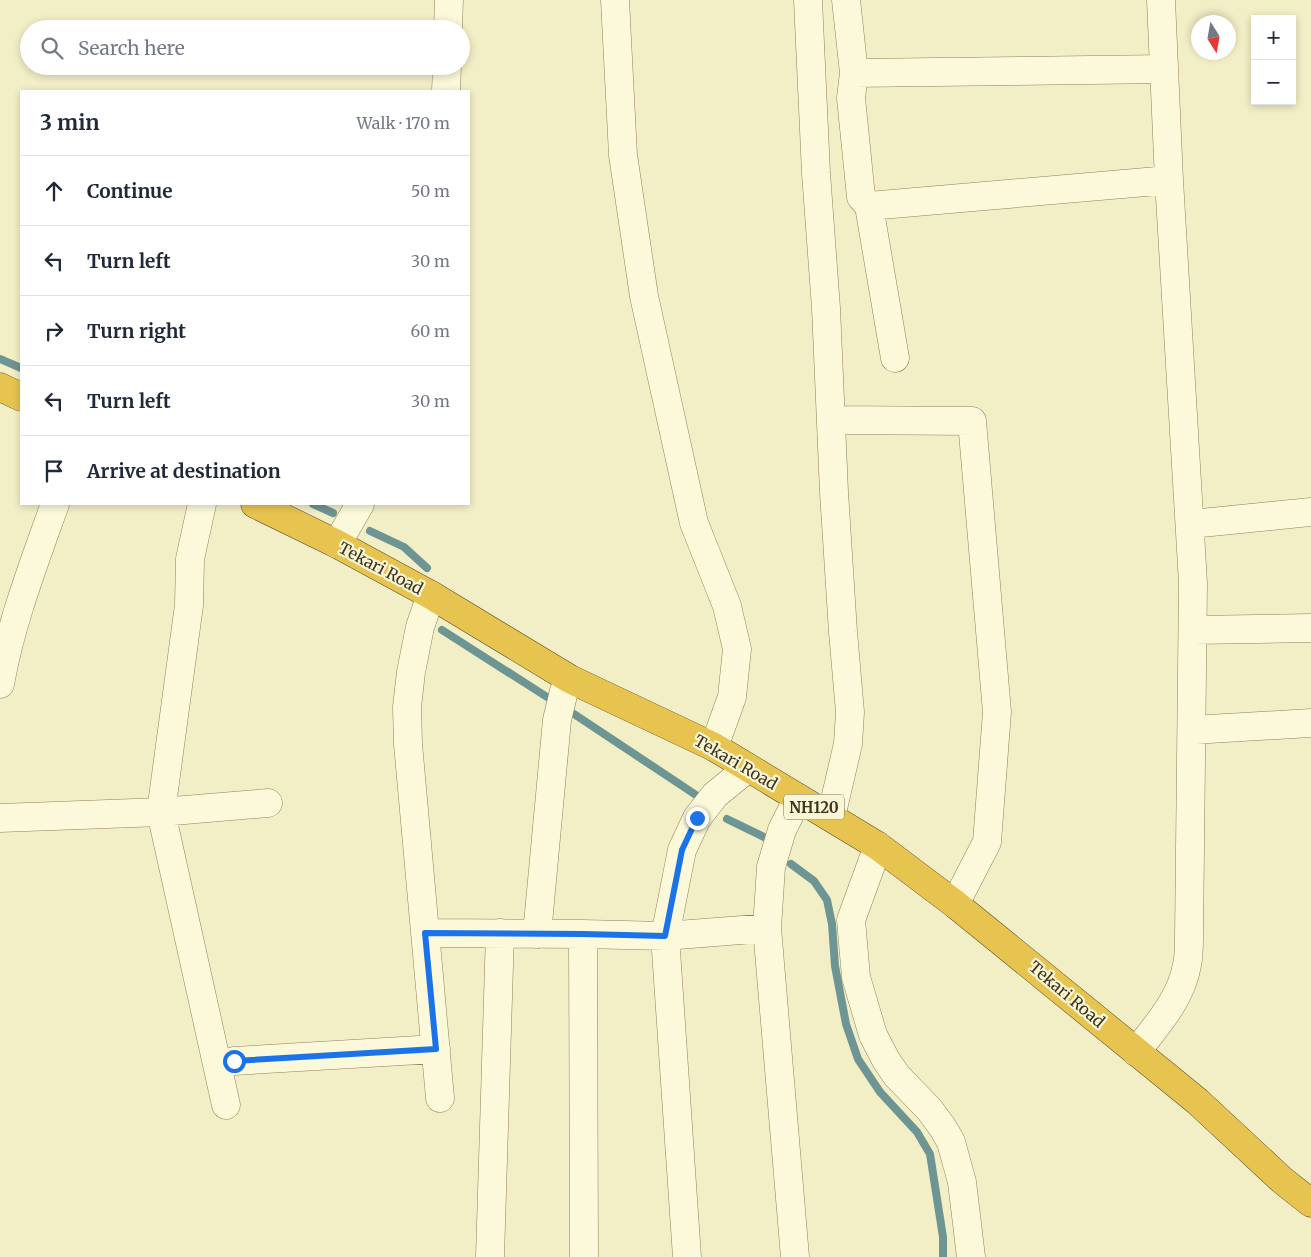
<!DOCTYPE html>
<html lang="en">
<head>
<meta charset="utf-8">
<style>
  body { margin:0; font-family:Merriweather,serif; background:#f6f6f7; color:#1f2937 }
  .controls { position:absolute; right:15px; top:15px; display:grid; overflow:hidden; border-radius:0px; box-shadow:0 2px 8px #0003 }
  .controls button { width:45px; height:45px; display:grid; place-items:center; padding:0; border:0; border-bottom:1px solid #e0e1e3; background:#fff; color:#1f2937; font:25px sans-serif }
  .compass { position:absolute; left:1191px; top:15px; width:45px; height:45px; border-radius:50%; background:#fff; box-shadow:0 2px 8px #0003; rotate:169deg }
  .stop { position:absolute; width:15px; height:15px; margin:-11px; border:4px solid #1a73e8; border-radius:50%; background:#fff }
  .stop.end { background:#1a73e8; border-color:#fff; box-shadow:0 1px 5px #0008 }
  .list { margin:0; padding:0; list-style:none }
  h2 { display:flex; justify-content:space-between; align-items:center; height:65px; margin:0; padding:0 20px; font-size:21px }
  h2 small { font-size:16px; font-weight:400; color:#747a83 }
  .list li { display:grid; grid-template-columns:32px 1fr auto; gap:15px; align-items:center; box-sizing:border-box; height:70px; padding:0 20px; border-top:1px solid #e0e1e3 }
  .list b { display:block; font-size:19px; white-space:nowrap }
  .list em { font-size:16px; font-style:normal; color:#747a83 }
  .icon { flex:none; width:28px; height:28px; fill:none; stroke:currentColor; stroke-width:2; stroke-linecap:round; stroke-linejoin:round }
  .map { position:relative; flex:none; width:1311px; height:1257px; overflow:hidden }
  .search { position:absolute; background:#fff; box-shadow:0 2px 8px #0003; left:20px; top:20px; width:450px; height:55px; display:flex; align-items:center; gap:12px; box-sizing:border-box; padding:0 18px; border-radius:28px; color:#747a83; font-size:19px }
  .panel { position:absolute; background:#fff; box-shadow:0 2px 8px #0003; left:20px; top:90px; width:450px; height:415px; border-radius:0px }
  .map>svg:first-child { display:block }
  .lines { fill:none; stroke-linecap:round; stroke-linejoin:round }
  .stream { stroke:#6d9593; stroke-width:8 }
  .minor-casing { stroke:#908159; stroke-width:29 }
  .highway-casing { stroke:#5d4d2e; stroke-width:29 }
  .minor { stroke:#fcf8da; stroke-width:28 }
  .highway { stroke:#e7c350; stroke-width:28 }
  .route { stroke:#1a73e8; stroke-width:6 }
  .labels { text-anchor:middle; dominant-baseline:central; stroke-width:4.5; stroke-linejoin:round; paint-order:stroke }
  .shield { fill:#f9f6d6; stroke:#776e55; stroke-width:1 }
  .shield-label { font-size:15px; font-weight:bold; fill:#3f341e }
  .street-label { font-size:16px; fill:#3f341e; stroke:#f9f6d6 }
</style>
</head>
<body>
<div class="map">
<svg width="1311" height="1257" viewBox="0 0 1311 1257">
  <rect width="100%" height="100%" fill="#f2eec6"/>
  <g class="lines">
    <!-- stream -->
    <path class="stream" d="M0 359 21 368
      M313 504 333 513
      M370 531 404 547 427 568
      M442 630 547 697
      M574 714 699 797
      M727 819 766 838
      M791 864 814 881 827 900 832 924 835 966 846 1024 858 1059 880 1092 917 1132 930 1154 943 1237V1257"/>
    <!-- minor casing -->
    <g class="minor-casing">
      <path id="minor" d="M615 0 623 155 644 296 694 523 727 606 737 649 732 697 714 747
        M808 0 816 173 826 308 834 492 843 632 850 712 848 744 831 817
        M846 0 854 73 851 98 861 197 869 206 895 358
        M448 29 449 0
        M854 73 1164 69
        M446 91 447 66
        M869 206 1169 180
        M831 420 972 421 997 712 987 842 955 904
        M202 504 190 559 189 605 161 812 226 1105
        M1191 524 1311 512
        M337 544 360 504
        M431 595 420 627 411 672 407 707 408 744 440 1098
        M1193 630 1311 628
        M0 684C11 622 34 563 55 504
        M1192 730 1311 723
        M0 818 161 812 268 803
        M878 846 851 920 856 977 873 1035 886 1060 897 1076 929 1109 943 1128 951 1142 962 1182 971 1257
        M425 933 583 934 665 936 767 928
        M537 934 557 720 564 691 570 679
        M583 934 584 1257
        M1136 1052C1157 1025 1181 999 1187 965 1189 956 1189 946 1189 937L1193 583 1169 180 1161 0
        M234 1061 436 1049
        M490 1257 500 933
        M687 1257 665 936 682 850 697 818 715 795 748 768
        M795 1257 767 928 771 867 782 830 798 798"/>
    </g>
    <!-- highway casing -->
    <g class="highway-casing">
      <path id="highway" d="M0 387 21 397
        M255 504 337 544 431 595 570 679 714 747 878 846 955 904 1197 1101 1282 1180 1311 1203"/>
    </g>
    <!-- minor -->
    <use href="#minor" class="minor"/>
    <!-- highway -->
    <use href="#highway" class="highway"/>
  </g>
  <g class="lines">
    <!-- route -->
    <path class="route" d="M234 1061 436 1049 425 933 583 934 665 936 682 850 697 818"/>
  </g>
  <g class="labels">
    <!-- shield labels -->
    <rect class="shield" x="784" y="794.5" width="60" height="25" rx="4"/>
    <g class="shield-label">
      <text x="814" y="807">NH120</text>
    </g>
    <!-- street labels -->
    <g class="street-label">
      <text transform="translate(381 568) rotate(28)">Tekari Road</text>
      <text transform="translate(736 762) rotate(30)">Tekari Road</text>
      <text transform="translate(1067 994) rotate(40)">Tekari Road</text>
    </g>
  </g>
</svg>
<div class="controls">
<button>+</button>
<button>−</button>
</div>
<svg class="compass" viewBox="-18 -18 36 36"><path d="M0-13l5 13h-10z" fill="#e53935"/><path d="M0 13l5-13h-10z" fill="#747a83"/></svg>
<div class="stop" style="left:234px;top:1061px"></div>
<div class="stop end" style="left:697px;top:818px"></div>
<div class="search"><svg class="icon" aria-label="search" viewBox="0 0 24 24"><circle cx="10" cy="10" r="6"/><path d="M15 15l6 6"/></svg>Search here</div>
<section class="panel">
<h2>3 min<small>Walk · 170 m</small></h2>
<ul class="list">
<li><svg class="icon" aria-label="ahead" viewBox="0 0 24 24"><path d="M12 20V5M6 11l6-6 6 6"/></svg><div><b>Continue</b></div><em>50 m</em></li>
<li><svg class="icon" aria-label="left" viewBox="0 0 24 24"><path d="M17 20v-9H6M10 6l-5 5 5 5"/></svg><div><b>Turn left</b></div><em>30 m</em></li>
<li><svg class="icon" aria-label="right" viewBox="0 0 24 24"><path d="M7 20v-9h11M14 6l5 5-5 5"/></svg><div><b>Turn right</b></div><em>60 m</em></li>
<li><svg class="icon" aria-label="left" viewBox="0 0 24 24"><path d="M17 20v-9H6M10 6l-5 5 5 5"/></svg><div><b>Turn left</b></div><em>30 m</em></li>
<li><svg class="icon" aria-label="arrive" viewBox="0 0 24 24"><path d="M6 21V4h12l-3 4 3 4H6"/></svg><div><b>Arrive at destination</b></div></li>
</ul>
</section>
</div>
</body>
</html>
